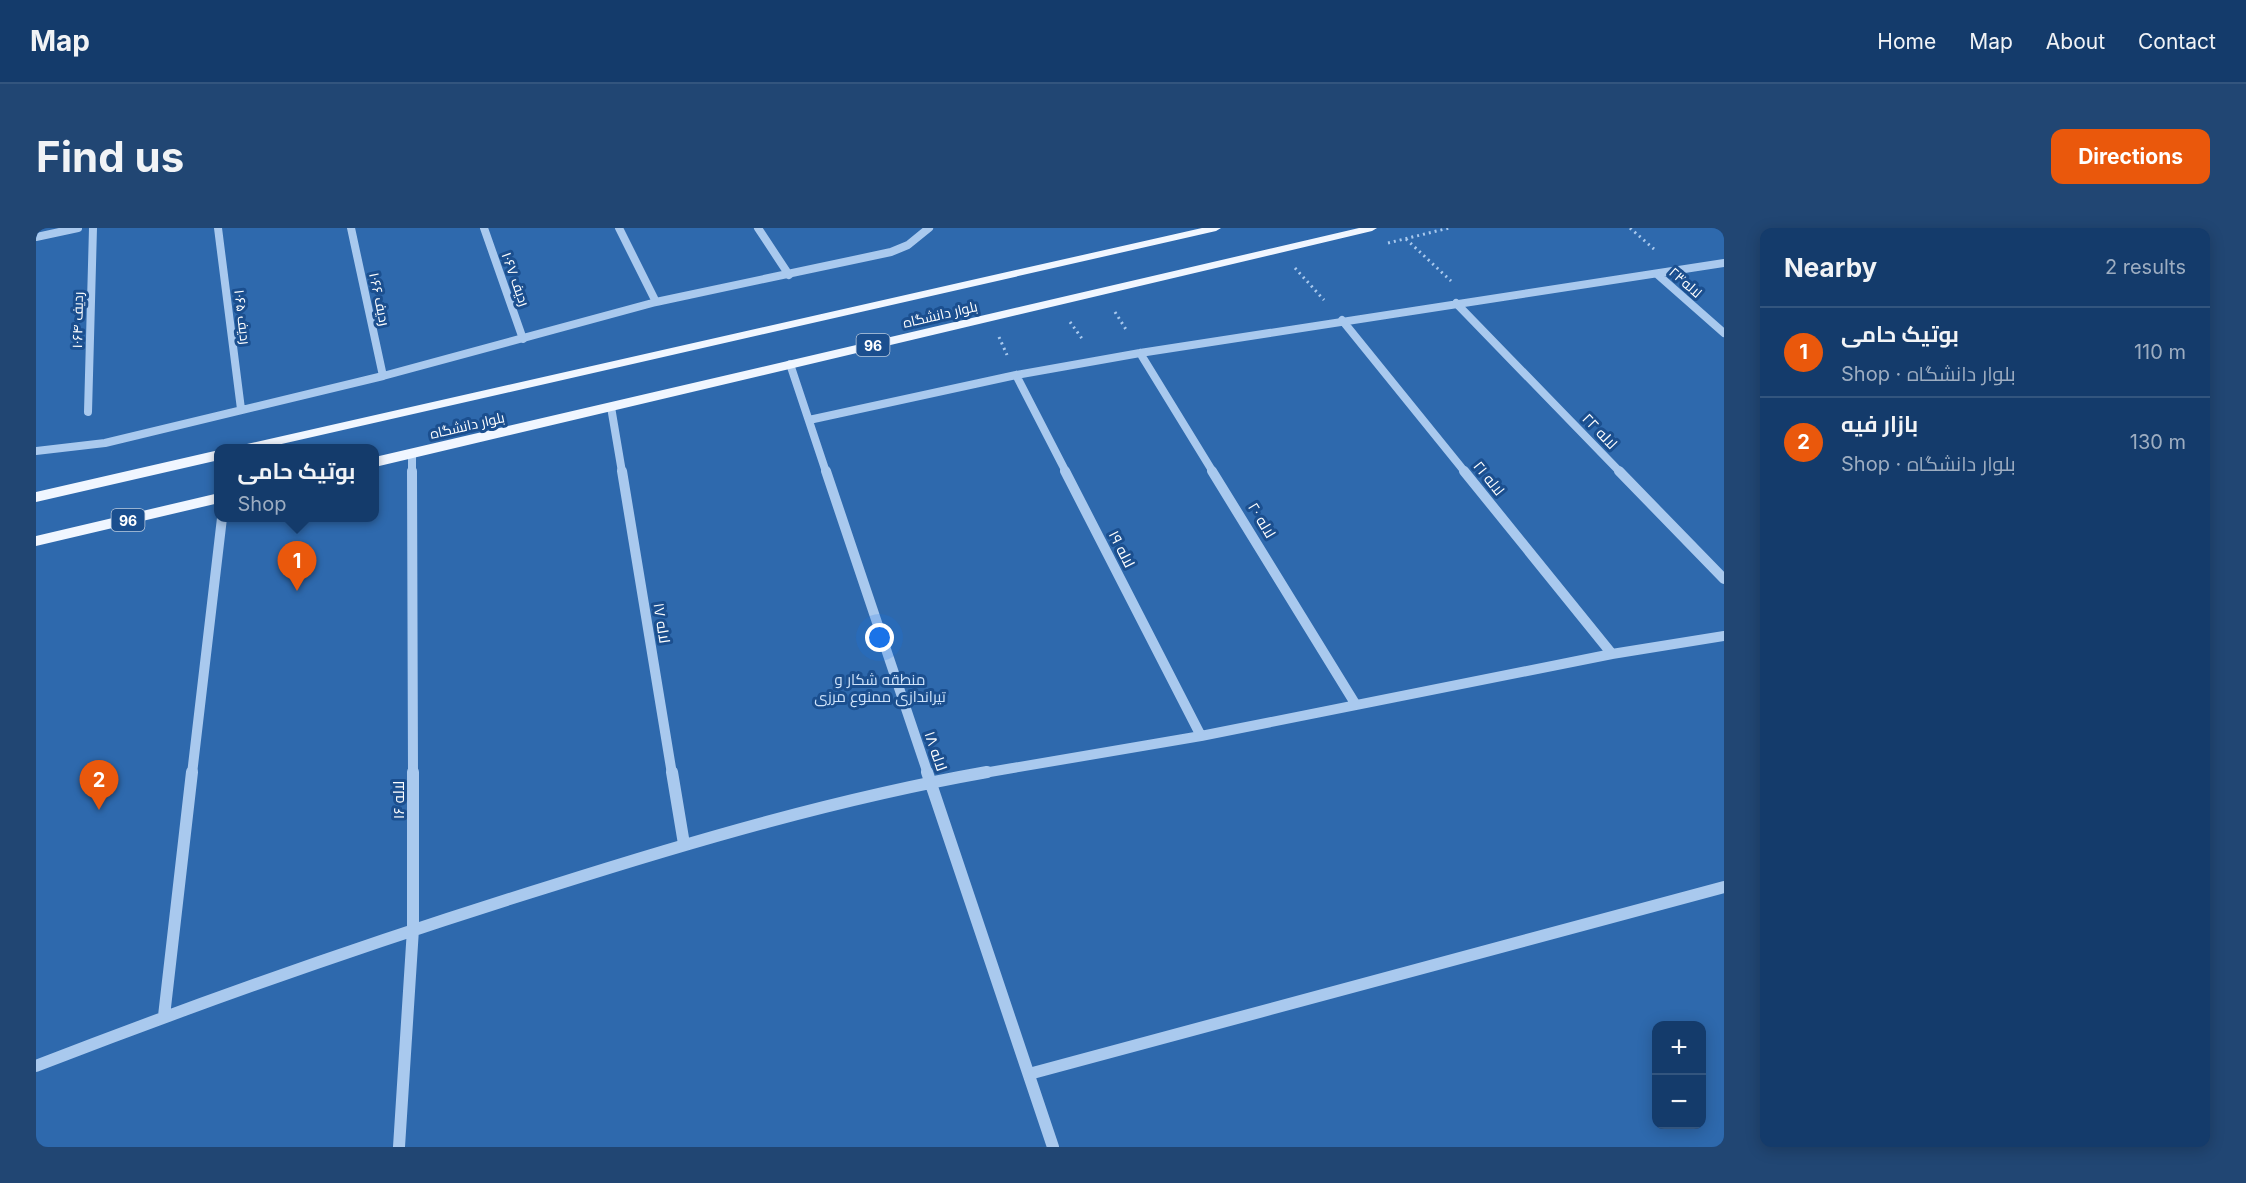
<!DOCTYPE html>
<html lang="en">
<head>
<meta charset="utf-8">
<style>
  body { margin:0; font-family:Inter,Cairo,sans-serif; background:#214673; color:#f1f3f6 }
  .controls { position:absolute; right:18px; bottom:18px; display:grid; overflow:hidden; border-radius:12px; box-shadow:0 3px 15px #0003 }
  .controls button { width:54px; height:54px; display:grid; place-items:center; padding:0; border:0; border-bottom:2px solid #33557e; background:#143b6b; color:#f1f3f6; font:30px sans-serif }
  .you { position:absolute; left:844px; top:410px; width:21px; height:21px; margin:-15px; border:4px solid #fff; border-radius:50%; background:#1a73e8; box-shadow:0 0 0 9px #1a73e833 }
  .badge { display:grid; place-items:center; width:39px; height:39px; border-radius:50%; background:#ea580c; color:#fff; font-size:20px; font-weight:700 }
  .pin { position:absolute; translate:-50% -50px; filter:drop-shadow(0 2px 3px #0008) }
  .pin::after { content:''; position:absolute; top:32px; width:21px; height:18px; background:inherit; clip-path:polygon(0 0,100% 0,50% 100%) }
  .popup { position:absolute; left:178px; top:216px; width:165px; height:78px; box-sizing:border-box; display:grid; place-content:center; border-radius:12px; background:#143b6b; filter:drop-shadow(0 2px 4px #0005); font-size:20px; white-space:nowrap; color:#9dadc1 }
  .popup b { font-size:22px; color:#f1f3f6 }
  .popup::after { content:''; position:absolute; left:50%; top:100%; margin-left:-12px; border:12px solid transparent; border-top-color:#143b6b }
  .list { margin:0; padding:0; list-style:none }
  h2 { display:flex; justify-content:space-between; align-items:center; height:78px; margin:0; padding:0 24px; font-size:26px }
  h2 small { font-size:20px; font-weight:400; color:#9dadc1 }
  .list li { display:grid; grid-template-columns:39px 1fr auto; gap:18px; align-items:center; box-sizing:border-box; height:90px; padding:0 24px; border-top:2px solid #33557e }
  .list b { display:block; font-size:22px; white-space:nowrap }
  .list p { margin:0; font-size:20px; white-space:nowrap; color:#9dadc1 }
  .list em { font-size:20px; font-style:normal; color:#9dadc1 }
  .map { position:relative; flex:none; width:1688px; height:919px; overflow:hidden; border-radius:12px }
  header { display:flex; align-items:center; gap:36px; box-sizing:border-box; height:84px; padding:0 30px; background:#143b6b; border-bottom:2px solid #33557e }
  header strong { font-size:28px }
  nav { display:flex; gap:33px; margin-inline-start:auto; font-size:21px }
  .intro { display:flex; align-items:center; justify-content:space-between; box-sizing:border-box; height:144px; padding:0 36px }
  h1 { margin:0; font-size:42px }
  .button { padding:15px 27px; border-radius:12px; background:#ea580c; color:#fff; font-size:21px; font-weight:700 }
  main { display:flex; gap:36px; padding:0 36px }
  aside { flex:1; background:#143b6b; border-radius:12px; box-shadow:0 3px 15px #0003 }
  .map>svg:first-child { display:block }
  .green { fill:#2e69ad; fill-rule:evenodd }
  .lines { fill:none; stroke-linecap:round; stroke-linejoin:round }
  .path { stroke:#a9c9ee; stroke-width:3; stroke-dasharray:2 4; stroke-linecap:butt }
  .minor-far2 { stroke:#a9c9ee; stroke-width:8 }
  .minor-far1 { stroke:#a9c9ee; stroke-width:10 }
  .minor { stroke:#a9c9ee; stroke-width:12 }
  .major { fill:#f0f6ff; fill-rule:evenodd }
  .labels { text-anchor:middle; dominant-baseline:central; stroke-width:6; stroke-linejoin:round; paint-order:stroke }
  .far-street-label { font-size:14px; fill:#fff; stroke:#1b4f8f }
  .shield { fill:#1b4f8f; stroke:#bbcadd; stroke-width:1.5 }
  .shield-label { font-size:14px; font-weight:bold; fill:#fff }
  .street-label { font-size:15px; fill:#fff; stroke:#1b4f8f }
  .park-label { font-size:15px; fill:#cfe3fa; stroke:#1b4f8f }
</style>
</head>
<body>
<header>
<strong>Map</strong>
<nav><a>Home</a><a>Map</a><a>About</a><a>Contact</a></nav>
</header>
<div class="intro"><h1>Find us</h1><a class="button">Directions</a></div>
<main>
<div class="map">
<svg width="1688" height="919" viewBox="0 0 1688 919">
  <rect width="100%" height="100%" fill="#1b4f8f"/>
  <!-- green -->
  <path class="green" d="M0 0H1688V919H0ZM183 220H339V290H183ZM1620 798H1666V896H1620Z"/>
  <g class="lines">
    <!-- path -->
    <path class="path" d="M1594 0 1618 21
      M1370 11 1415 53
      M1352 15 1413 0
      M1259 40 1288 72
      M1079 84 1091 103
      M1034 94 1047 112
      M963 109 971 127"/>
    <!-- minor-far2 -->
    <path class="minor-far2" d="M182 0 205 181
      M315 0 347 148
      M448 0 487 111
      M583 0 620 74
      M722 0 753 47
      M0 9 42 0
      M1621 46 1688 105
      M1420 75 1584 244
      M1306 92 1429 244
      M1104 125 1177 244
      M754 136 790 244
      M980 147 1030 244
      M575 179 586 244
      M52 184 57 0
      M773 192 980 147 1104 125 1688 35
      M0 223 69 215 347 148 620 74 855 24 872 17 893 0
      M376 225V244"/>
    <!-- minor-far1 -->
    <path class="minor-far1" d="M376 243 377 546
      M586 243 636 546
      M790 243 892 546
      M1029 243 1165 508
      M1176 243 1320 477
      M1428 243 1576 426
      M1583 243 1688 351
      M156 546 186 290
      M942 546 1165 508 1576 426 1688 408"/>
    <!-- minor -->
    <path class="minor" d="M636 544 648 616
      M891 544 1017 919
      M128 788 156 544
      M0 838C170 772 341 712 515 658 657 613 804 570 951 544
      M993 846 1688 659
      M363 919 377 701V544"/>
    <!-- major -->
    <path class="major" d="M1166 0H1185L1180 3 228 220H205L211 216Z
      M1323 0H1341L1336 3 339 239V229Z
      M183 222V232L0 274V264Z
      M183 265V275L0 318V308Z"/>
  </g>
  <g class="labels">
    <!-- far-street labels -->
    <g class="far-street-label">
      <text transform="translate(480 51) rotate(70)">ردیف ۱۰۶۷</text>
      <text transform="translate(1650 54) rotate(41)">لاله۲۳</text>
      <text transform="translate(344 71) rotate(78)">ردیف ۱۰۶۶</text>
      <text transform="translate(904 86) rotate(-13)">بلوار دانشگاه</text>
      <text transform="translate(207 89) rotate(83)">ردیف ۱۰۶۵</text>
      <text transform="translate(41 92) rotate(-89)">ردیف ۱۰۶۴</text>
      <text transform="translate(431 197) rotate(-13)">بلوار دانشگاه</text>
    </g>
    <!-- shield labels -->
    <g class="shield">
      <rect x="820.5" y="106" width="33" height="22" rx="4.5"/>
      <rect x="75.5" y="281" width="33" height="22" rx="4.5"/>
    </g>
    <g class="shield-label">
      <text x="837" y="117">96</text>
      <text x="92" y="292">96</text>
    </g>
    <!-- street labels -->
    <g class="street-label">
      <text transform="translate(1564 203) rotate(46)">لاله ۲۲</text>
      <text transform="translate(1453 250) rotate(51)">لاله ۲۱</text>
      <text transform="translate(1226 292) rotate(59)">لاله ۲۰</text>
      <text transform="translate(1086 321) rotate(63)">لاله ۱۹</text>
      <text transform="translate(626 395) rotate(81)">لاله ۱۷</text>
      <text transform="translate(900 523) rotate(71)">لاله ۱۸</text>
      <text transform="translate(362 572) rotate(-90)">لاله ۱۶</text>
    </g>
    <!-- park labels -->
    <g class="park-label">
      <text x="844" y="451">منطقه شکار و<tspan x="844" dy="17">تیراندازی ممنوع مرزی</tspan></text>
    </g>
  </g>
</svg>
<div class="controls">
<button>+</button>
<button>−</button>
</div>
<div class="you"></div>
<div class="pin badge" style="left:261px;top:363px">1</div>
<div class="popup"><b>بوتیک حامی</b>Shop</div>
<div class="pin badge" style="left:63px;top:582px">2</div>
</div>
<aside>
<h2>Nearby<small>2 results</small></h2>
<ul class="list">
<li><span class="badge">1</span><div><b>بوتیک حامی</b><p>Shop · بلوار دانشگاه</p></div><em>110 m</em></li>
<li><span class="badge">2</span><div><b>بازار فیه</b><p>Shop · بلوار دانشگاه</p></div><em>130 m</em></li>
</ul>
</aside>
</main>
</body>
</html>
